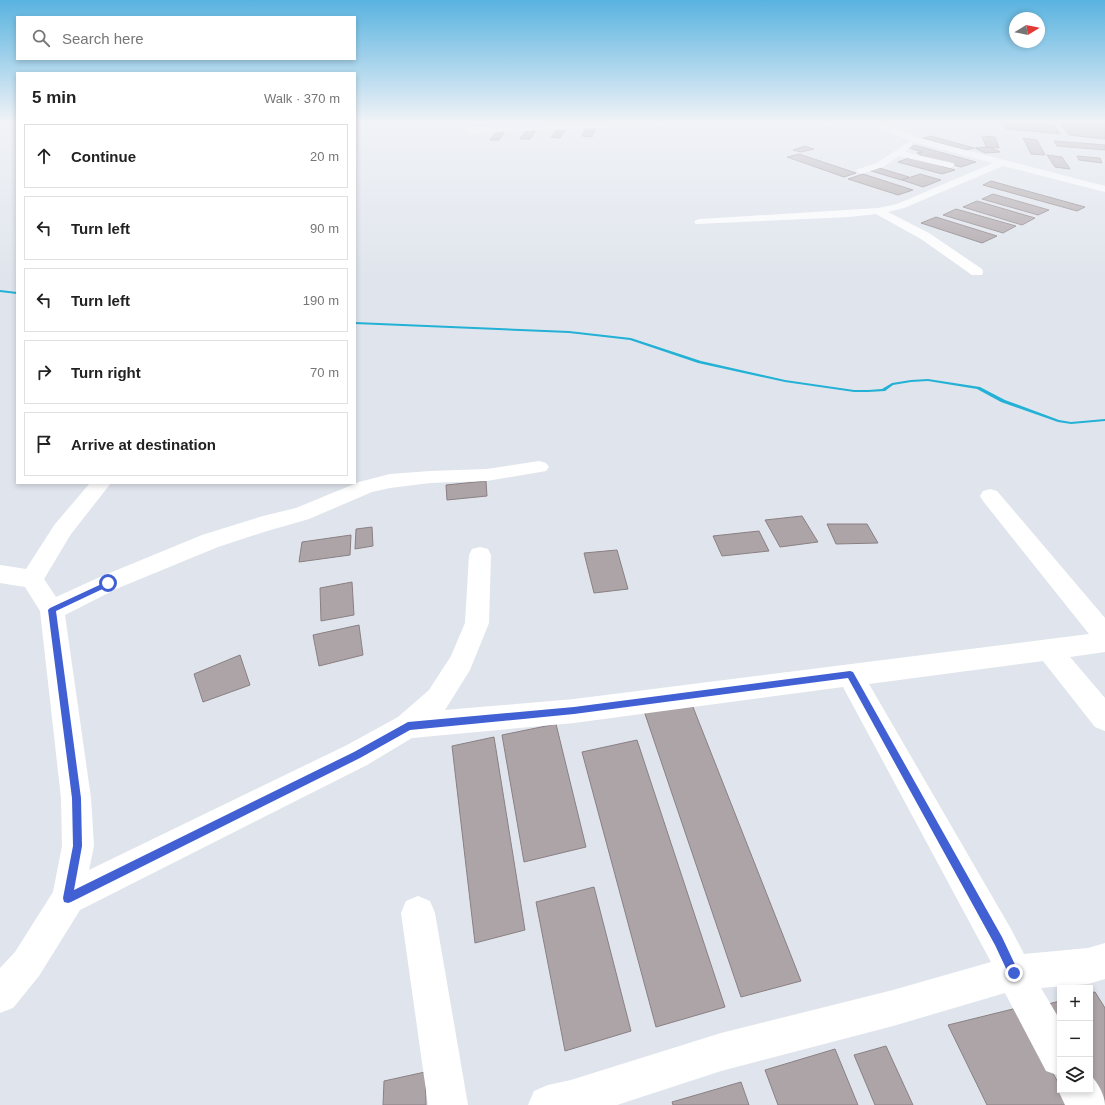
<!DOCTYPE html>
<html lang="en">
<head>
<meta charset="utf-8">
<style>
  body { margin:0; font-family:Helvetica,sans-serif; background:#f6f6f6; color:#222 }
  .controls { position:absolute; right:12px; bottom:12px; display:grid; overflow:hidden; border-radius:0px; box-shadow:0 2px 6px #0003 }
  .controls button { width:36px; height:36px; display:grid; place-items:center; padding:0; border:0; border-bottom:1px solid #e0e0e0; background:#fff; color:#222; font:20px sans-serif }
  .compass { position:absolute; left:1009px; top:12px; width:36px; height:36px; border-radius:50%; background:#fff; box-shadow:0 2px 6px #0003; rotate:80deg }
  .stop { position:absolute; width:12px; height:12px; margin:-9px; border:3px solid #4160d3; border-radius:50%; background:#fff }
  .stop.end { background:#4160d3; border-color:#fff; box-shadow:0 1px 4px #0008 }
  .list { margin:0; padding:0; list-style:none }
  h2 { display:flex; justify-content:space-between; align-items:center; height:52px; margin:0; padding:0 16px; font-size:17px }
  h2 small { font-size:13px; font-weight:400; color:#767676 }
  .list li { display:grid; grid-template-columns:26px 1fr auto; gap:12px; align-items:center; box-sizing:border-box; height:64px; margin:0 8px 8px; padding:0 8px; border:1px solid #e0e0e0; border-radius:0px }
  .list b { display:block; font-size:15px; white-space:nowrap }
  .list em { font-size:13px; font-style:normal; color:#767676 }
  .icon { flex:none; width:22px; height:22px; fill:none; stroke:currentColor; stroke-width:2; stroke-linecap:round; stroke-linejoin:round }
  .map { position:relative; flex:none; width:1105px; height:1105px; overflow:hidden }
  .search { position:absolute; background:#fff; box-shadow:0 2px 6px #0003; left:16px; top:16px; width:340px; height:44px; display:flex; align-items:center; gap:10px; box-sizing:border-box; padding:0 14px; border-radius:0px; color:#767676; font-size:15px }
  .panel { position:absolute; background:#fff; box-shadow:0 2px 6px #0003; left:16px; top:72px; width:340px; height:412px; border-radius:0px }
  .map>svg:first-child { display:block }
  .lines { fill:none; stroke-linecap:round; stroke-linejoin:round }
  .stream { fill:#23b1d5; fill-rule:evenodd }
  .building { fill:#ada4a7; stroke:#8a8084 }
  .minor { fill:#fff; fill-rule:evenodd }
  .route { fill:#4160d3 }
</style>
</head>
<body>
<div class="map">
<svg width="1105" height="1105" viewBox="0 0 1105 1105">
  <rect width="100%" height="100%" fill="#e0e5ed"/>
  <g class="lines">
    <!-- stream -->
    <path class="stream" d="M0 290 17 292V294L0 292Z
      M355 322 569 331 631 338 701 361 785 380 854 390H868L882 389 892 383 911 380 928 379 980 387 1005 400 1059 420 1071 422 1105 419V421L1071 424 1058 422 1001 402 977 389 928 381 911 382 893 385 885 391 868 392H854L785 382 698 363 630 340 569 333 355 324Z"/>
  </g>
  <!-- building -->
  <path class="building" d="M1002 123H1015L1019 130 1006 129Z
    M1015 123H1052L1060 134 1019 130Z
    M1060 123H1105V139L1069 135Z
    M586 128H596L592 137 582 136Z
    M558 129H566L560 138 551 137Z
    M527 130H536L530 139H520Z
    M497 131H505L499 140H490Z
    M931 136 974 148 966 150 923 138Z
    M982 136 995 137 999 148 986 147Z
    M1023 138 1037 140 1045 155 1031 154Z
    M1054 141 1105 145V150L1057 146Z
    M914 145 976 162 961 167 919 155 921 154 917 153 922 152 906 147Z
    M805 146 814 149 801 152 793 150Z
    M990 147 1000 152 985 153 975 148Z
    M799 154 856 173 844 177 787 157Z
    M1047 155 1062 157 1070 169 1055 167Z
    M1077 156 1100 158 1102 163 1079 160Z
    M911 157 955 170 942 174 898 162Z
    M876 167 909 177 901 180 868 170Z
    M863 174 913 190 898 195 848 179Z
    M920 174 941 180 923 187 902 180Z
    M991 181 1085 207 1077 211 983 185Z
    M993 194 1049 210 1038 215 982 199Z
    M977 201 1035 218 1022 225 963 207Z
    M956 209 1016 226 1003 233 943 215Z
    M936 217 997 236 982 243 921 223Z
    M486 481 487 496 447 500 446 485Z
    M802 516 818 542 780 547 765 520Z
    M827 524H867L878 543 836 544Z
    M372 527 373 546 355 549 356 529Z
    M759 531 769 551 722 556 713 536Z
    M351 535 350 555 299 562 302 542Z
    M617 550 628 589 594 593 584 553Z
    M352 582 354 615 321 621 320 588Z
    M359 625 363 655 319 666 313 635Z
    M240 655 250 685 203 702 194 674Z
    M691 702 801 981 741 997 644 711Z
    M556 724 586 847 524 862 502 735Z
    M494 737 525 930 475 943 452 746Z
    M637 740 725 1007 656 1027 582 752Z
    M594 887 631 1031 565 1051 536 902Z
    M1095 992 1105 1008V1105H1097L1088 1090H1090V993Z
    M1060 1001V1041L1040 1006Z
    M1017 1008 1060 1086V1090H1062L1070 1105H987L948 1025Z
    M886 1046 913 1105H875L854 1055Z
    M835 1049 858 1105H778L765 1070Z
    M425 1072 426 1105H383L384 1081Z
    M741 1082 749 1105H673L672 1102Z"/>
  <g class="lines">
    <!-- minor -->
    <path class="minor" d="M625 123H697L693 125 469 133 465 130 469 127Z
      M796 123H882L919 138 1105 186V192L1003 166 904 208 888 212 929 233 982 269 983 272 982 275H972L921 239 876 214 849 217 696 224 694 222 696 220 700 219 878 208 897 204 993 163 913 142 875 126 853 127 800 125Z
      M910 141 914 144 905 152 953 163 955 165 950 168 899 156 883 167 861 174 856 171 858 169 877 163Z
      M539 461 546 463 549 467 546 471 487 481 430 483 390 488 372 492 309 519 267 531 218 547 116 589 65 615 91 798 94 846 89 870 347 745 398 717 429 690 451 656 465 623 469 555 472 549 480 547 488 549 491 555 489 623 470 670 445 710 574 699 1089 634 983 501 980 496 983 491 990 489 997 491 1105 618V652L1070 657 1105 698V731L1095 727 1043 661 869 684 1011 929 1024 954 1088 948 1105 943V979L1088 984 1041 988 1060 1020V1076L1046 1071 1005 993 893 1026 721 1071 617 1105H528L534 1091 548 1085 571 1080 721 1033 893 990 991 962 843 687 574 723 412 738 367 765 80 910 39 976 13 1008 0 1013V968L15 952 53 892 62 846 61 798 40 611 25 587 0 583V565L26 569 55 524 90 483H111L71 534 44 579 56 597 100 577 202 535 263 516 296 508 359 482 390 474 430 471 487 469Z
      M418 896 430 901 435 913 468 1105H428L401 913 406 901Z
      M1090 1075C1097 1081 1105 1095 1105 1105H1065L1058 1090 1060 1086V1090H1090Z"/>
  </g>
  <!-- sky -->
  <linearGradient id="sky" x2="0" y2="1"><stop stop-color="#59b3e0"/><stop offset="0.44" stop-color="#f1f3f7"/><stop offset="1" stop-color="#f1f3f7" stop-opacity="0"/></linearGradient>
  <rect width="1105" height="277" fill="url(#sky)"/>
  <!-- route -->
  <path class="route" d="M108 581 111 582V585L56 611 81 798 82 846 74 890 354 752 408 722 574 707 850 671 853 672 1002 937 1019 973 1018 977 1014 978 1010 977 995 945 848 678 574 714 410 730 360 758 71 902 68 903 64 902 63 898 73 846 72 798 48 610 50 608Z"/>
</svg>
<div class="controls">
<button>+</button>
<button>−</button>
<button><svg class="icon" aria-label="layers" viewBox="0 0 24 24"><path d="M12 4l9 5-9 5-9-5zM3 14l9 5 9-5"/></svg></button>
</div>
<svg class="compass" viewBox="-18 -18 36 36"><path d="M0-13l5 13h-10z" fill="#e53935"/><path d="M0 13l5-13h-10z" fill="#767676"/></svg>
<div class="stop" style="left:108px;top:583px"></div>
<div class="stop end" style="left:1014px;top:973px"></div>
<div class="search"><svg class="icon" aria-label="search" viewBox="0 0 24 24"><circle cx="10" cy="10" r="6"/><path d="M15 15l6 6"/></svg>Search here</div>
<section class="panel">
<h2>5 min<small>Walk · 370 m</small></h2>
<ul class="list">
<li><svg class="icon" aria-label="ahead" viewBox="0 0 24 24"><path d="M12 20V5M6 11l6-6 6 6"/></svg><div><b>Continue</b></div><em>20 m</em></li>
<li><svg class="icon" aria-label="left" viewBox="0 0 24 24"><path d="M17 20v-9H6M10 6l-5 5 5 5"/></svg><div><b>Turn left</b></div><em>90 m</em></li>
<li><svg class="icon" aria-label="left" viewBox="0 0 24 24"><path d="M17 20v-9H6M10 6l-5 5 5 5"/></svg><div><b>Turn left</b></div><em>190 m</em></li>
<li><svg class="icon" aria-label="right" viewBox="0 0 24 24"><path d="M7 20v-9h11M14 6l5 5-5 5"/></svg><div><b>Turn right</b></div><em>70 m</em></li>
<li><svg class="icon" aria-label="arrive" viewBox="0 0 24 24"><path d="M6 21V4h12l-3 4 3 4H6"/></svg><div><b>Arrive at destination</b></div></li>
</ul>
</section>
</div>
</body>
</html>
